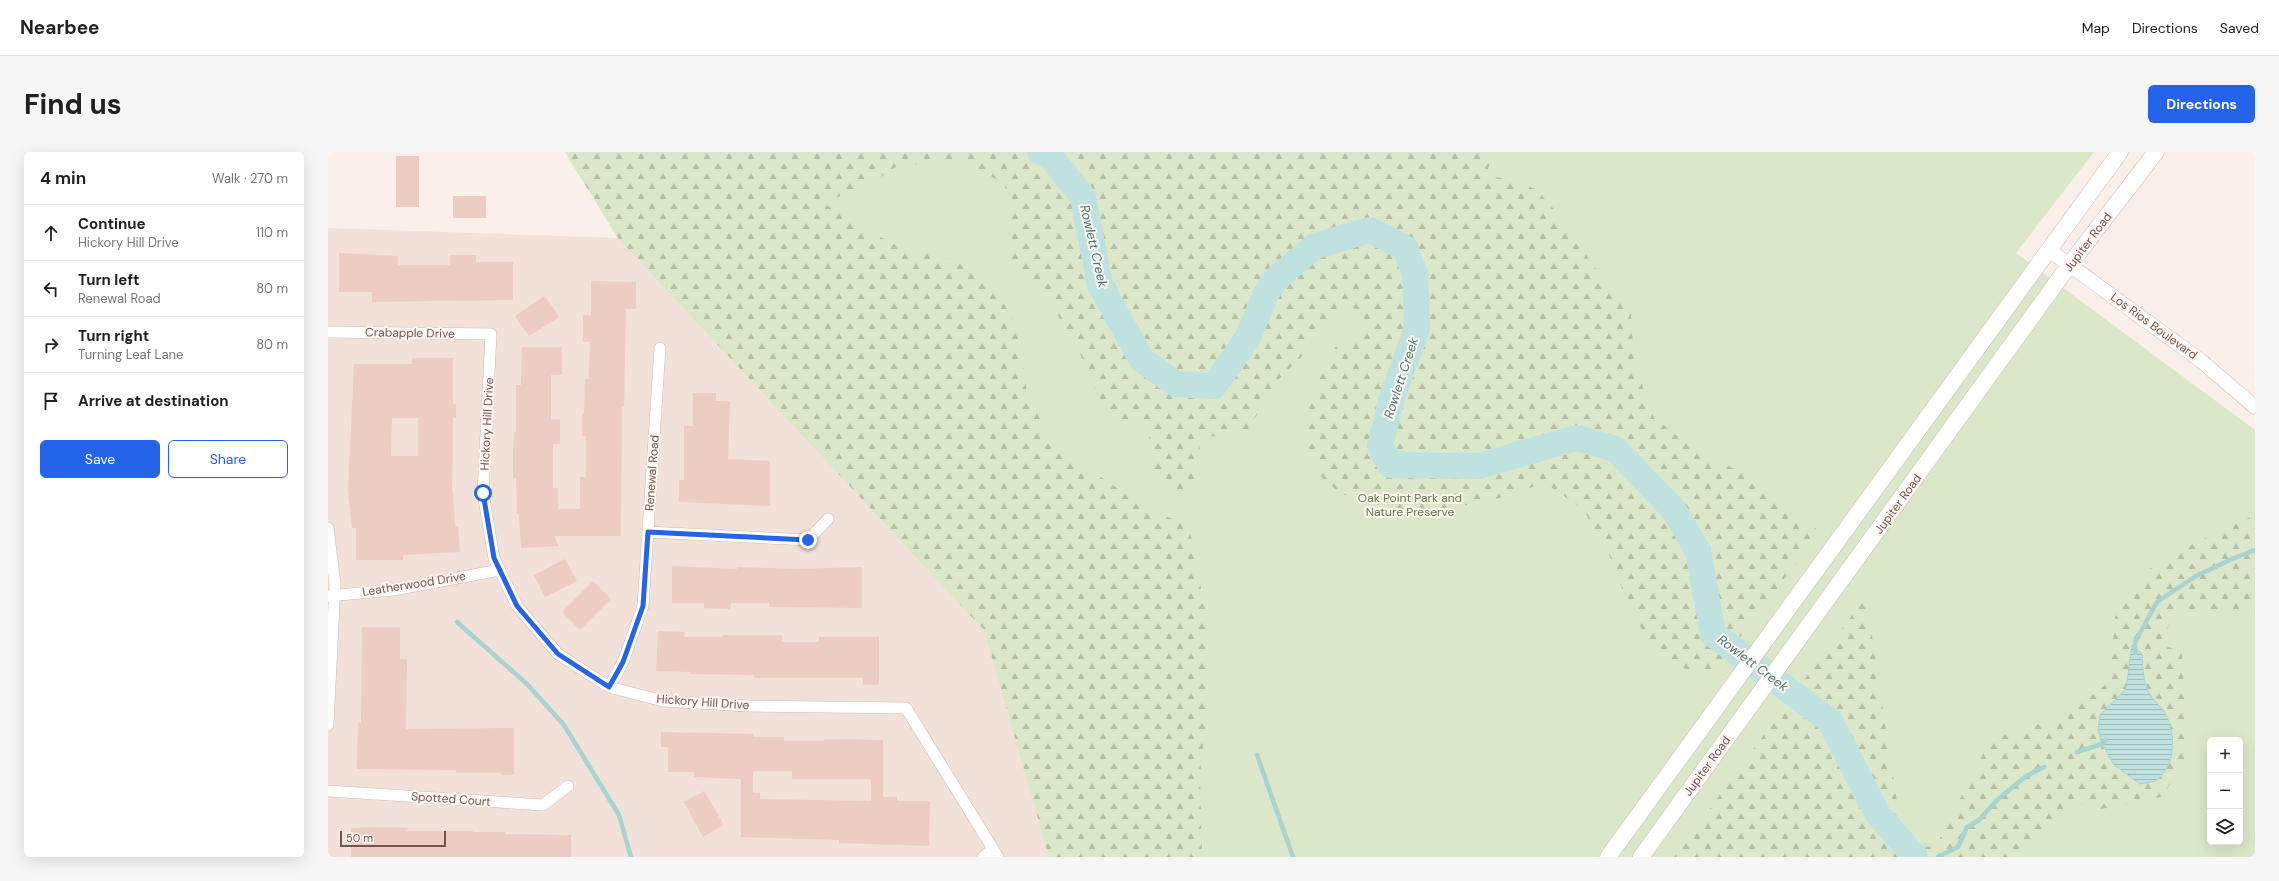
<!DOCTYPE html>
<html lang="en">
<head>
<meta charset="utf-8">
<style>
  body { margin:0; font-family:"DM Sans",sans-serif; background:#f6f6f6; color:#202124 }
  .controls { position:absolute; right:12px; bottom:12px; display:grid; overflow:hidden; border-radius:6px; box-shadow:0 4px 16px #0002 }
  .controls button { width:36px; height:36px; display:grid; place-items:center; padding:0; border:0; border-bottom:1px solid #e0e0e0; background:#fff; color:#202124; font:20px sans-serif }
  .scale { position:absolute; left:12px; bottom:10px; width:106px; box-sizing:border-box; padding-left:4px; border:2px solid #72554f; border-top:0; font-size:11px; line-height:14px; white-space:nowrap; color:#72554f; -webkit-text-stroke:3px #fdf5ef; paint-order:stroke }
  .stop { position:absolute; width:12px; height:12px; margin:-9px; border:3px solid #2563eb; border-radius:50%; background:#fff }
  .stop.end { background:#2563eb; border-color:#fff; box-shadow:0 1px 4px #0008 }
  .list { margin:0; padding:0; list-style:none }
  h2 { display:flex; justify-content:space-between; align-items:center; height:52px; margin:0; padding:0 16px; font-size:17px }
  h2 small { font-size:13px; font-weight:400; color:#757577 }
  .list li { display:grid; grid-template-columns:26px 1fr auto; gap:12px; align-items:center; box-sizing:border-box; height:56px; padding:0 16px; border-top:1px solid #e0e0e0 }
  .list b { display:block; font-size:15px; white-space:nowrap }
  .list p { margin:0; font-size:13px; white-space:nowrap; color:#757577 }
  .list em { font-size:13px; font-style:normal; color:#757577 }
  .actions { display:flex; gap:8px; padding:12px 16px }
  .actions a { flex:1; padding:9px 0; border:1px solid #2563eb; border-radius:6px; text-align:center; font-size:14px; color:#2563eb }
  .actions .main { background:#2563eb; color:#fff }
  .icon { flex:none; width:22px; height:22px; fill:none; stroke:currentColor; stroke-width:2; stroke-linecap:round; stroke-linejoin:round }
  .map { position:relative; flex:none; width:1927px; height:705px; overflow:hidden; border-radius:6px }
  header { display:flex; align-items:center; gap:24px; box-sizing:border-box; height:56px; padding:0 20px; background:#fff; border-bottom:1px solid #e0e0e0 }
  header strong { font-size:19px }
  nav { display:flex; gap:22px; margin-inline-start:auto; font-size:14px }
  .intro { display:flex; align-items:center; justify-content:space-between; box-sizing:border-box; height:96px; padding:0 24px }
  h1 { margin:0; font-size:28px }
  .button { padding:10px 18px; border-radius:6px; background:#2563eb; color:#fff; font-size:14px; font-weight:700 }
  main { display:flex; gap:24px; padding:0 24px }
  aside { flex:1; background:#fff; border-radius:6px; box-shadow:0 4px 16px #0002 }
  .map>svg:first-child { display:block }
  .residential { fill:#f1e1d8 }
  .green { fill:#dbe7c9; fill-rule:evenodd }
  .forest { fill:url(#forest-firs) }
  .water { fill:url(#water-rules); stroke:#a7d3d1 }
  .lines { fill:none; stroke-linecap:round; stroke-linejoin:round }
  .stream { stroke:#a7d3d1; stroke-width:4.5 }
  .river { stroke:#bfe2e0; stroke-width:26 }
  .building { fill:#edccc4; fill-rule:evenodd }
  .minor-casing { stroke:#ceb9b3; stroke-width:12 }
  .tertiary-casing { stroke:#ceb9b3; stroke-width:15 }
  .secondary-casing { stroke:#d0b8b1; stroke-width:17 }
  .minor { stroke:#fff; stroke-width:11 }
  .tertiary { stroke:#fff; stroke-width:14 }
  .secondary { stroke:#fff; stroke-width:16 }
  .route { stroke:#2563eb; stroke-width:5 }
  .labels { text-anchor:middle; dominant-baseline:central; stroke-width:4; stroke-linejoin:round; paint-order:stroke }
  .street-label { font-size:12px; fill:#72554f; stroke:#fdf5ef }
  .park-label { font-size:12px; fill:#607749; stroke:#fdf5ef }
  .water-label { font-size:13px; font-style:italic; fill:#447674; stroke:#fdf5ef }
</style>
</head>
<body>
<header>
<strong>Nearbee</strong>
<nav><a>Map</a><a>Directions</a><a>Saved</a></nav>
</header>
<div class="intro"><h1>Find us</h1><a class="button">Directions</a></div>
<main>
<aside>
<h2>4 min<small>Walk · 270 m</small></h2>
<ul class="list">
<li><svg class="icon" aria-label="ahead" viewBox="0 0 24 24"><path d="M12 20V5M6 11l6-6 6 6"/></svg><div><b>Continue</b><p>Hickory Hill Drive</p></div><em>110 m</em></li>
<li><svg class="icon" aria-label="left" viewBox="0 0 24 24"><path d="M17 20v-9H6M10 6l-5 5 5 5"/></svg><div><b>Turn left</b><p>Renewal Road</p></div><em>80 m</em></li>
<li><svg class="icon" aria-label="right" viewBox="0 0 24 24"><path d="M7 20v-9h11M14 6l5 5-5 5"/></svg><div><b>Turn right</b><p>Turning Leaf Lane</p></div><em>80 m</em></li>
<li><svg class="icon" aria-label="arrive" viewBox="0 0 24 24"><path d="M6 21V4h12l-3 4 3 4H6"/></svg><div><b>Arrive at destination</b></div></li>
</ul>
<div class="actions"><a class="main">Save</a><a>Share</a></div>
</aside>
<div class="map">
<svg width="1927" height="705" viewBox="0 0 1927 705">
  <defs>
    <pattern id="forest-firs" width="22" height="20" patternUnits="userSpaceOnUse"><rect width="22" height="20" fill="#dbe7c9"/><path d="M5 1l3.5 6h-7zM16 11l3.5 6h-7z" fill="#b6bea6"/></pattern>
    <pattern id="water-rules" width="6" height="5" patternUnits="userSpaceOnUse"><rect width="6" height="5" fill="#bfe2e0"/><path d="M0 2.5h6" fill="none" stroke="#a0bab8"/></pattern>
  </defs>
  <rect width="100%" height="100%" fill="#faf0e9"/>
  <!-- residential -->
  <path class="residential" d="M0 76 290 86 656 478 721 705H0Z"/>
  <!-- green -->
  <path class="green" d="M237 0H1766L1688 101 1927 278V705H721L656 478 290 86ZM1882 588H1912V690H1882Z"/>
  <!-- forest -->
  <path class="forest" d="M237 0H1169L1157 22 1193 31 1209 38 1239 72 1262 109 1303 160 1306 211 1326 266 1364 295 1435 332 1492 380 1382 525 1355 516 1323 495 1299 449 1280 400 1255 357 1217 331 1171 346 1124 356 1075 360 1013 342 990 322 976 288 981 257 993 221 1009 192 1038 181 1030 157 1010 154 977 201 952 226 918 280 873 286 868 329 847 343 826 327 819 268 794 273 772 249 750 197 711 132 679 115 682 82 677 32 639 11 571 13 545 30 495 51 565 92 627 109 666 135 689 174 699 241 724 291 815 354 861 374 877 457 881 543 872 623 874 705H721L656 478 290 86Z
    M1927 363V457L1923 460 1848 458 1832 492 1854 500 1860 608 1833 645 1773 657 1743 649 1691 705H1346L1538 444 1576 696 1608 694 1663 586 1736 565 1782 529 1787 465 1827 410Z"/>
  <!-- water -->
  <path class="water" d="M1804 493 1814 502C1815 516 1815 532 1823 544 1826 549 1832 553 1835 558 1848 577 1849 611 1830 627 1826 630 1817 631 1812 632L1786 613 1774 592 1770 577 1772 563 1798 537Z"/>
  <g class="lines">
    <!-- stream -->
    <path class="stream" d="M129 470 199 532 236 573 291 663 303 705
      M1807 501V490L1829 450 1868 424 1906 406 1927 398
      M1749 600 1774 592 1778 588
      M929 603 965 705
      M1610 705 1630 695 1639 675 1651 668 1668 649 1698 624 1716 615"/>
    <!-- river -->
    <path class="river" d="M712 0 723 5 755 45 772 133 814 208 848 232 886 234 919 187 939 140 949 126 987 94 1042 78 1077 96 1087 122 1089 177 1064 245 1052 294 1062 313 1150 314 1249 286 1287 297 1346 358 1370 399 1385 482 1502 569 1549 661 1587 705"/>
  </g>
  <!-- building -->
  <path class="building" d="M68 4H91V55H68Z
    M125 44H158V66H125Z
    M11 101 70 104V113H122V103H148V110H185V148L44 150V140H11Z
    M263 129 308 130V157H298L296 254H294L293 384H226L231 394 193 396 191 362H189L188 326H185V299L186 280H188V233H193L194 195H234V223H223V267H232V292H225V336H230V357H252V325H258V284H254V261H256L257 227H261L262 190H255V163H263Z
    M217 144 231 165 201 184 187 164Z
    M84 206H125V252H128V266H125L124 339H125L127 375H130L132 400 75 403V408H28V376H24L20 338 26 212H84ZM64 266H90V304H63Z
    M365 241H388V249H402L400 307 442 309V354L351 350V328H356V274H365Z
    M237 407 249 429 217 445 206 423Z
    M344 414 409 417V415L468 417 534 415V456L441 455V451H403L402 457 376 456V451H344Z
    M265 429 283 447 252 478 234 460Z
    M34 475H72V507H79L78 577 186 576V623H173V621H128V618L29 617 30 571H33Z
    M330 479 357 480 356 485H394V483H454V490H491V485H551V533H535V526H426V523L362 522V520L328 519Z
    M333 580 425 582V585H456V589H496V587L555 588V645H569V649H602L601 694 511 691V688L413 685V627L366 625V620H340V595H333ZM425 619H464V627H543V649L432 647V641H425Z
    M376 639 396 673 375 685 356 650Z
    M55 675 80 676 79 679H145V680H177V682L243 683V705H23V676Z"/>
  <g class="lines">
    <!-- minor casing -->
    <g class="minor-casing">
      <path id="minor" d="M0 180 163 182 155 341 166 406 189 454 230 502 281 535 335 549 421 554 578 556 670 705
        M0 376 7 432 0 573
        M320 380 480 388 500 367
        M0 444 65 438 172 418
        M281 535 295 510 315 454 332 196
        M0 639 215 653 240 634
        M655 705 665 697"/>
    </g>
    <!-- tertiary casing -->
    <g class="tertiary-casing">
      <path id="tertiary" d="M1721 98 1872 208 1927 255"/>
    </g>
    <!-- secondary casing -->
    <g class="secondary-casing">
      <path id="secondary" d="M1280 705 1792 0
        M1313 705 1742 112 1828 0"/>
    </g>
    <!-- minor -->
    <use href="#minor" class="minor"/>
    <!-- tertiary -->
    <use href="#tertiary" class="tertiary"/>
    <!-- secondary -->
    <use href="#secondary" class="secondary"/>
  </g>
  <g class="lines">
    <!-- route -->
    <path class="route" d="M155 341 166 406 189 454 230 502 281 535 295 510 315 454 320 380 480 388"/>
  </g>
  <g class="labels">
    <!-- street labels -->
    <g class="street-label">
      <text transform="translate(1760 90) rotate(-53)">Jupiter Road</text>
      <text transform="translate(1826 174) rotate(36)">Los Rios Boulevard</text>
      <text transform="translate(82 181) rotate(1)">Crabapple Drive</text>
      <text transform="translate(159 272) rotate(-87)">Hickory Hill Drive</text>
      <text transform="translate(324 321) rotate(-86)">Renewal Road</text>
      <text transform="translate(1570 352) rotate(-54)">Jupiter Road</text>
      <text transform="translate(86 432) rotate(-9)">Leatherwood Drive</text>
      <text transform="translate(375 550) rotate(4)">Hickory Hill Drive</text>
      <text transform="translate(1379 614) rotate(-54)">Jupiter Road</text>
      <text transform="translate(123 647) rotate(4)">Spotted Court</text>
    </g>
    <!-- park labels -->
    <g class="park-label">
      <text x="1082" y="346">Oak Point Park and<tspan x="1082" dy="14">Nature Preserve</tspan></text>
    </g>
    <!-- water labels -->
    <g class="water-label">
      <text transform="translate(766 94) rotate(77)">Rowlett Creek</text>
      <text transform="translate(1073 226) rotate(-72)">Rowlett Creek</text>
      <text transform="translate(1425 511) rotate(37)">Rowlett Creek</text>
    </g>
  </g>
</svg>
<div class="controls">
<button>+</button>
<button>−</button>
<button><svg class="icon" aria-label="layers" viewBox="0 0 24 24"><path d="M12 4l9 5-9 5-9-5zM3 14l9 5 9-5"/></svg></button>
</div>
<div class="scale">50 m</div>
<div class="stop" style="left:155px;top:341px"></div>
<div class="stop end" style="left:480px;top:388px"></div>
</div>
</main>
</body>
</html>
